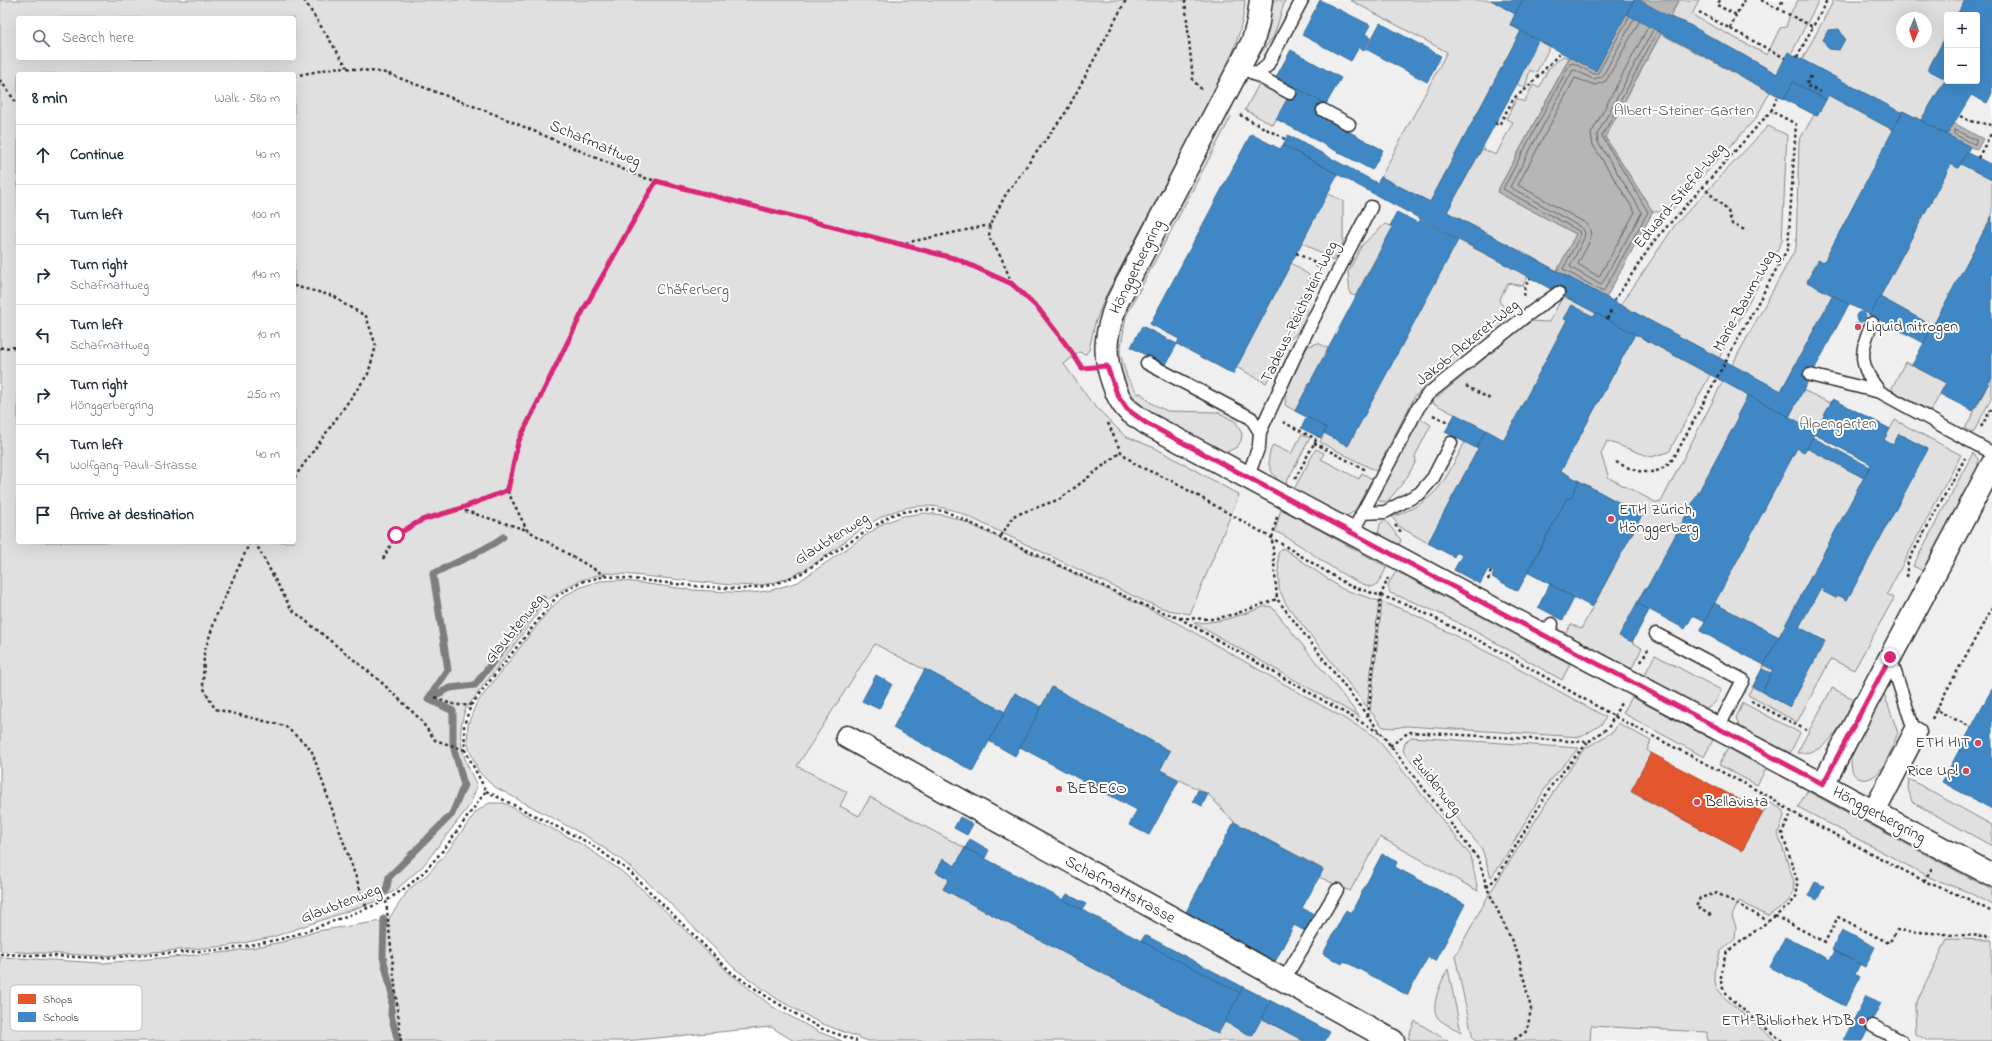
<!DOCTYPE html>
<html lang="en">
<head>
<meta charset="utf-8">
<style>
  body { margin:0; font-family:"Indie Flower",sans-serif; background:#f6f6f7; color:#1f2937 }
  .controls { position:absolute; right:12px; top:12px; display:grid; overflow:hidden; border-radius:4px; box-shadow:0 4px 16px #0002 }
  .controls button { width:36px; height:36px; display:grid; place-items:center; padding:0; border:0; border-bottom:1px solid #e0e1e3; background:#fff; color:#1f2937; font:20px sans-serif }
  .compass { position:absolute; left:1896px; top:12px; width:36px; height:36px; border-radius:50%; background:#fff; box-shadow:0 4px 16px #0002; rotate:182deg }
  .stop { position:absolute; width:12px; height:12px; margin:-9px; border:3px solid #db2777; border-radius:50%; background:#fff }
  .stop.end { background:#db2777; border-color:#fff; box-shadow:0 1px 4px #0008 }
  .list { margin:0; padding:0; list-style:none }
  h2 { display:flex; justify-content:space-between; align-items:center; height:52px; margin:0; padding:0 16px; font-size:17px }
  h2 small { font-size:13px; font-weight:400; color:#747a83 }
  .list li { display:grid; grid-template-columns:26px 1fr auto; gap:12px; align-items:center; box-sizing:border-box; height:60px; padding:0 16px; border-top:1px solid #e0e1e3 }
  .list b { display:block; font-size:15px; white-space:nowrap }
  .list p { margin:0; font-size:13px; white-space:nowrap; color:#747a83 }
  .list em { font-size:13px; font-style:normal; color:#747a83 }
  .icon { flex:none; width:22px; height:22px; fill:none; stroke:currentColor; stroke-width:2; stroke-linecap:round; stroke-linejoin:round }
  .map { position:relative; flex:none; width:1992px; height:1041px; overflow:hidden }
  .search { position:absolute; background:#fff; box-shadow:0 4px 16px #0002; left:16px; top:16px; width:280px; height:44px; display:flex; align-items:center; gap:10px; box-sizing:border-box; padding:0 14px; border-radius:4px; color:#747a83; font-size:15px }
  .panel { position:absolute; background:#fff; box-shadow:0 4px 16px #0002; left:16px; top:72px; width:280px; height:472px; border-radius:4px }
  .map>svg:first-child { display:block }
  .built { fill:#efefef; fill-rule:evenodd }
  .green { fill:#e0e0e0; stroke:#868686; fill-rule:evenodd }
  .water { fill:#b6b6b6; stroke:#7e7e7e }
  .shops { fill:#e4572e; stroke:#ac4a2d }
  .schools { fill:#3f88c5; stroke:#396c97 }
  .lines { fill:none; stroke-linecap:round; stroke-linejoin:round }
  .shore { stroke:#636363; stroke-width:1 }
  .stream { stroke:#7e7e7e; stroke-width:7 }
  .service-casing { stroke:#2b2b2b; stroke-width:15 }
  .minor-casing { stroke:#2b2b2b; stroke-width:25 }
  .path { stroke:#2b2b2b; stroke-width:2.5; stroke-dasharray:3 3; stroke-linecap:butt }
  .service { stroke:#fff; stroke-width:12 }
  .minor { stroke:#fff; stroke-width:22 }
  .route { stroke:#db2777; stroke-width:5 }
  .poi-dot { fill:#d1495b; stroke:#fff; stroke-width:1.5 }
  .labels { text-anchor:middle; dominant-baseline:central; stroke-width:4; stroke-linejoin:round; paint-order:stroke }
  .park-label { font-size:16px; fill:#585858; stroke:#fff }
  .street-label { font-size:16px; fill:#2b2b2b; stroke:#fff }
  .poi-label { font-size:16px; fill:#2b2b2b; stroke:#fff; text-anchor:start }
  .key { fill:#fff; stroke:#bfbfbf; stroke-width:1 }
  .key-label { font-size:11px; fill:#2b2b2b }
</style>
</head>
<body>
<div class="map">
<svg width="1992" height="1041" viewBox="0 0 1992 1041">
  <rect width="100%" height="100%" fill="#fff"/>
  <filter id="ink" filterUnits="userSpaceOnUse"><feTurbulence type="fractalNoise" baseFrequency=".025" numOctaves="2"/><feDisplacementMap in="SourceGraphic" scale="8" xChannelSelector="R" yChannelSelector="G"/><feConvolveMatrix kernelMatrix="1 2 1 2 8 2 1 2 1" color-interpolation-filters="sRGB"/></filter>
  <g filter="url(#ink)">
    <!-- built -->
    <path class="built" d="M1245 0H1992V1041H1167L760 824 961 513 1146 602 1168 610 1190 614 1239 495 1157 449 1125 436 1091 402 1064 364 1079 352 1083 354 1090 345 1095 323 1105 297 1211 100 1244 15ZM1947 15H1977V81H1947ZM1902 18H1926V42H1902Z"/>
    <!-- green -->
    <path class="green" d="M0 0H1245C1242 53 1201 120 1175 166 1151 210 1128 253 1105 297L1095 323 1089 350 1086 354 1079 352 1064 364 1091 402 1125 436 1157 449 1239 495 1190 614 1168 610 1146 602 961 513C877 482 845 562 776 582 752 589 726 584 701 582 670 579 639 575 607 573 583 578 569 584 549 599L465 710C455 741 464 758 477 786L470 805 423 866 396 890 374 902 273 937 228 946 103 956 0 951ZM18 18H294V58H18ZM18 74H294V542H18Z
      M1270 0H1285L1274 36 1257 58Z
      M1350 0H1491L1515 14 1510 25 1521 31 1430 202 1381 177 1447 52Z
      M1679 0H1699L1692 15 1767 55 1780 28 1786 27 1790 14 1798 0H1819L1791 54 1788 53 1777 74 1686 23 1670 17Z
      M1834 0H1965L1957 15H1947V34L1928 69 1946 79 1921 120 1903 111 1902 113 1802 60ZM1902 18H1926V42H1902Z
      M1661 34 1770 92 1756 118 1670 212H1653L1605 137Z
      M1538 40 1550 47 1536 73 1530 70 1525 88 1517 84Z
      M1563 56 1569 58 1497 192 1576 234 1557 271 1447 212 1482 149 1496 155 1513 122 1506 119 1517 98 1524 102 1533 85 1539 88 1548 69Z
      M1259 84 1287 99 1273 125 1245 110Z
      M1828 95 1893 130V133L1824 262 1818 260 1807 281 1833 295 1781 391 1732 365 1796 248 1799 141 1814 115 1817 116Z
      M1226 115 1231 117 1126 316 1120 353 1127 377 1138 394 1141 393 1151 403 1167 411 1218 412 1236 422 1242 434 1241 441 1237 447 1225 453 1148 411C1130 396 1119 378 1116 354 1111 323 1155 249 1171 220 1189 185 1208 150 1226 115Z
      M1768 126 1787 135 1782 241 1719 358 1621 305 1675 225Z
      M1951 164 1958 168 1961 164 1992 180V216L1933 326 1880 297Z
      M1327 193 1343 201V243L1333 261 1302 242Z
      M1385 224 1393 227 1355 296 1350 294 1348 272 1362 245Z
      M1458 240 1528 276 1523 286 1508 283 1499 301 1509 313 1502 327 1415 396 1376 471 1320 442 1324 433 1348 445Z
      M1291 263 1309 275C1308 298 1311 324 1290 339L1266 383 1236 367Z
      M1563 296 1596 313 1594 317 1571 305 1564 318 1567 320 1504 440 1431 402 1531 321 1549 322Z
      M1635 334 1710 375 1669 452 1651 457 1607 441 1601 454 1609 478 1657 503 1661 502 1723 381 1748 395 1737 416 1739 417 1647 588H1645L1637 603 1649 610 1632 642 1642 648 1631 670 1565 634 1571 624 1581 629 1642 515 1561 471Z
      M1318 343 1328 348 1295 411 1285 405 1287 386 1308 346Z
      M1905 362 1946 383 1931 411 1891 390Z
      M1992 377V397L1973 433 1965 429Z
      M1803 390 1830 403 1833 399 1890 429 1895 420 1961 455 1887 594 1894 598 1854 670 1831 659 1797 722 1748 695 1764 665 1773 670 1762 692 1790 706 1824 641 1799 627 1821 587 1824 588 1823 591 1836 598 1838 595 1847 600 1928 449 1899 434 1893 445 1871 464 1814 434 1815 431 1789 417Z
      M1420 418 1431 425 1415 456 1416 461 1406 479 1387 502 1379 501 1378 496Z
      M1302 434 1310 438 1285 485C1270 476 1264 461 1273 445L1291 454Z
      M1465 442 1478 449 1428 543 1400 527 1392 517C1439 500 1443 483 1465 442Z
      M1797 448 1804 452 1807 448 1864 478 1779 637 1714 603Z
      M1316 449 1324 453 1321 459 1359 479 1362 473 1372 479 1355 511 1345 517 1294 489Z
      M1973 453 1978 459V467L1923 571 1913 566Z
      M1281 509 1387 567 1377 585 1371 587C1334 575 1310 548 1275 531Z
      M925 513 944 515 961 520 1172 620 1375 736 1471 856 1478 891 1380 837 1350 891 1319 877 1323 869 1234 822 1208 794 1160 770 1170 751 1052 688 1041 707 1015 693 1005 712 875 644 797 766 847 792 840 806 859 816 870 797 965 848 955 866 943 859 949 879 943 889 1218 1034 1225 1022 1252 1036 1261 1018 1304 1041H868L820 1023 777 999 734 968 662 895 623 861 586 836 493 786 479 772 471 754 467 742 468 724 476 704 549 610 564 596 581 587 600 581 618 580 693 590 749 593 768 591 798 582 884 523 903 516Z
      M1385 520 1401 540 1399 545 1378 534 1380 524Z
      M1283 548 1342 589 1379 601 1367 707 1286 604 1279 589 1278 553Z
      M1396 571 1570 664 1562 680C1508 650 1448 613 1390 593L1388 585Z
      M1382 602 1407 611 1495 656 1606 717 1602 724 1581 737 1406 726 1394 728 1383 727 1370 711Z
      M1266 606 1272 607 1360 717 1194 623C1220 623 1242 615 1266 606Z
      M1655 655 1721 690C1717 700 1714 708 1703 708L1644 676Z
      M1832 688 1854 699C1841 724 1830 755 1797 753Z
      M1882 688 1898 733C1891 748 1882 783 1861 779 1851 776 1851 767 1851 758Z
      M1632 697 1713 740 1704 757 1623 713Z
      M1743 703 1800 733 1790 753 1740 728 1736 718Z
      M1618 723 1651 741 1647 750 1651 753 1631 792 1742 851 1769 802 1783 810 1785 813 1778 834 1794 882 1793 893 1788 902 1768 916 1739 901 1732 916 1736 927 1735 939 1721 951 1714 972 1716 987 1726 999 1776 1041H1707V1032L1591 1026 1590 1041H1476L1473 1039 1455 956 1488 896 1557 786 1584 749 1614 731Z
      M1411 737 1579 748 1550 780 1501 864 1491 877 1482 849 1403 751 1405 743Z
      M1728 748 1766 769 1757 785 1719 765Z
      M1909 779 1992 825V846L1912 802 1908 788Z
      M1807 791 1992 890V905L1968 892 1929 877 1798 807Z
      M489 803H504L583 845 620 870 650 896 728 972 773 1007 819 1032 842 1041H794L771 1027 625 1041H0V957L103 963 229 952 282 942 317 931 388 920 409 889 428 874 447 852 476 812Z
      M1947 939 1992 940V1041H1928L1916 1034 1915 1006Z
      M1448 969 1461 1032C1454 1028 1444 1024 1439 1019 1428 1009 1442 979 1448 969Z
      M1415 1021 1448 1041H1414L1408 1038Z"/>
    <!-- water -->
    <path class="water" d="M1634 0H1679L1605 137 1653 212 1606 298 1557 271 1576 234 1497 192 1570 57Z
      M1954 123 1983 139 1977 150 1947 135Z"/>
    <!-- shops -->
    <path class="shops" d="M1651 753 1763 812 1742 851 1631 791Z"/>
    <!-- schools -->
    <path class="schools" d="M1320 0 1370 25 1365 34 1371 37 1364 50 1359 47 1351 61 1302 35Z
      M1491 0H1523L1515 14Z
      M1522 0H1634L1596 71 1510 25Z
      M1634 0H1639L1670 17 1686 23 1777 74 1788 52 1902 113 1893 130 1828 95 1826 100 1793 82 1784 99 1626 14Z
      M1965 0H1992V93L1987 103 1971 95 1947 135 1921 120 1946 79 1928 70 1947 34V81H1977V15H1957Z
      M1380 23 1441 56 1427 82 1366 49Z
      M1839 29 1845 39 1839 50 1829 49 1823 40 1828 30Z
      M1521 31 1538 40 1517 84 1447 212 1781 391 1833 295 1849 304 1789 417 1283 145 1288 135 1377 183 1381 177 1430 202Z
      M1291 50 1341 78 1326 104 1276 77Z
      M1793 82 1826 100 1817 116 1784 99Z
      M1294 87 1326 104 1320 116 1383 150 1372 170 1276 119Z
      M1903 111 1970 147 1958 168 1951 164 1870 315 1807 282 1819 260 1824 262Z
      M1251 134 1280 149 1283 145 1338 174 1233 374 1177 344 1179 339 1150 324Z
      M1967 152 1992 165V180L1961 164Z
      M1397 212 1418 223 1420 220 1458 240 1348 446 1324 433 1327 428 1295 411 1393 227 1390 226Z
      M1992 216V377L1973 411 1940 394 1946 383 1912 365Z
      M1880 297 1933 326 1924 343 1870 315Z
      M1572 305 1594 317 1596 313 1635 334 1561 471 1579 481 1570 499 1567 498 1518 591 1492 577 1494 572 1488 569 1480 584 1454 570 1462 555 1456 552 1454 557 1428 543 1478 449 1476 448 1486 430 1504 440 1567 320 1564 319Z
      M1856 317a5 5 0 1 1 10 0a5 5 0 1 1-10 0Z
      M1855 326a3 3 0 1 1 6 0a3 3 0 1 1-6 0Z
      M1142 326 1177 344 1165 366 1131 347Z
      M1748 395 1816 431 1804 452 1797 448 1705 621 1693 615 1685 629 1637 603 1645 588H1647L1739 417 1737 416Z
      M1833 399 1890 429 1884 440 1893 445 1899 434 1928 449 1847 600 1838 595 1836 598 1822 591 1824 588 1821 587 1799 627 1825 641 1790 707 1762 692 1773 670 1764 665 1871 464 1814 434Z
      M1455 414 1486 430 1476 448 1445 432Z
      M1307 417 1327 428 1321 438 1301 428Z
      M1812 437 1870 467 1864 478 1807 448Z
      M1579 481 1642 515 1592 607 1527 572 1567 498 1570 499Z
      M1550 584 1574 598 1563 620 1538 607Z
      M1637 603 1649 610 1632 642 1619 636Z
      M1714 603 1779 637 1764 665 1700 631Z
      M925 669 1005 712 973 771 893 728Z
      M1762 669 1771 673 1762 692 1753 687Z
      M876 675 892 684 879 709 862 701Z
      M1052 687 1170 751 1160 770 1179 780 1149 835 1129 825 1137 810 1020 747Z
      M1992 689V809L1942 782Z
      M1015 693 1041 707 1015 756 989 741Z
      M1198 790 1208 794 1202 806 1193 801Z
      M960 817 973 824 967 835 954 828Z
      M1234 822 1323 870 1302 908 1314 914 1305 931 1294 925 1275 962 1185 914Z
      M970 839 989 850 985 858 965 848Z
      M965 848 1240 993 1218 1034 943 889 949 879 936 872 943 859 955 866Z
      M1382 854 1397 862 1395 867 1465 904 1436 961 1428 957 1407 995 1344 961 1342 964 1323 954 1346 910 1351 913Z
      M1815 882 1824 886 1817 900 1808 896Z
      M1067 894 1086 904 1082 910 1063 900Z
      M1842 930 1875 947 1865 967 1832 950Z
      M1145 935 1243 987 1240 993 1141 941Z
      M1785 937 1830 960 1835 951 1860 964 1855 974 1860 977 1845 1006 1770 967Z
      M1243 987 1271 1001 1252 1036 1225 1022Z
      M1866 996 1881 1003 1862 1041H1847L1844 1039Z
      M1271 1001 1330 1032 1325 1041H1304L1261 1018Z"/>
    <g class="lines">
      <!-- shore -->
      <path class="shore" d="M1629 17 1598 73 1594 74 1573 63 1570 64 1503 189 1579 231 1580 236 1563 269 1603 292 1648 212 1602 136 1657 32
        M1634 19 1602 77 1593 79 1575 70H1573L1510 187 1582 228 1585 233 1584 238 1570 267 1601 285 1642 212 1598 142 1597 135 1653 30
        M1639 22 1606 81 1595 85 1575 78 1518 185 1587 224C1597 238 1583 251 1578 264L1599 277 1635 212 1593 145 1591 134 1648 27
        M1955 130 1976 140V144H1974L1954 134Z"/>
      <!-- stream -->
      <path class="stream" d="M428 699 448 670 433 574C457 561 482 553 503 537
        M428 699 450 688 475 685 542 598
        M386 891 389 877 452 814 464 785 453 745V711L428 699
        M384 919 383 957 392 994 391 1015 398 1041"/>
      <!-- service casing -->
      <g class="service-casing">
        <path id="service" d="M1251 72 1290 93
          M1256 75 1267 66 1302 0
          M1323 110 1349 124
          M1872 323C1859 352 1859 367 1880 392
          M1147 363 1251 418 1260 432 1259 446 1248 476
          M1810 375 1880 392 1992 453
          M1260 432 1299 347 1371 207
          M1362 513 1385 512 1420 493 1433 478 1451 443
          M1352 533 1418 408 1428 394 1522 319 1558 293
          M1656 634 1743 680 1718 728
          M1545 637 1552 624
          M1890 657 1915 733
          M1283 981 1337 890
          M1873 1026 1901 1041"/>
      </g>
      <!-- minor casing -->
      <g class="minor-casing">
        <path id="minor" d="M1261 0 1258 22 1253 41 1117 302C1106 332 1102 352 1113 383 1116 392 1120 401 1126 408 1131 414 1140 418 1146 423L1992 875
          M847 737 1393 1041
          M1823 784 1992 465
          M1874 812 1915 733"/>
      </g>
      <!-- path -->
      <path class="path" d="M304 0 347 67
        M1185 0 1193 80 1203 91
        M1720 0 1717 5 1736 15 1744 0
        M1761 0 1813 27
        M1778 9 1783 0
        M1699 12 1785 58
        M1730 28 1736 15
        M1797 57 1827 0
        M294 76 339 67 386 73 494 114 641 177 957 259 1012 284 1038 308 1071 351 1082 368H1085
        M1811 76 1806 85 1820 92
        M0 80 18 105
        M1240 115 1285 139
        M1960 116 1970 121 1992 125
        M1495 123 1499 125 1514 98 1526 89 1561 52
        M1978 158 1992 132
        M1702 186 1728 211 1732 224 1747 231
        M900 244 990 225
        M1296 253 1312 261 1320 269
        M1012 284 1002 259 989 237 990 225 1006 194 1066 112 1126 0
        M294 286 334 296 344 304 366 316 376 346 368 374 294 478
        M1524 296 1525 287 1530 278
        M1614 301 1654 241 1771 111
        M1607 319 1612 309
        M1288 330 1286 328 1303 295
        M0 348 18 347
        M1466 386 1492 400
        M1433 415 1450 423
        M1283 422 1316 439
        M1108 423 1121 452 1136 465 1170 480 1272 538 1348 585 1409 605 1503 653 1614 716 1772 798 1792 812 1924 881 1966 898 1992 912
        M1981 427 1992 408
        M1314 443 1366 470
        M1616 462C1632 470 1650 478 1666 466 1670 464 1673 458 1676 454L1722 368 1788 248 1796 124 1771 111 1778 96
        M1295 479 1318 436
        M460 509 507 490
        M1277 517 1272 538 1277 599 1479 860 1487 888 1518 954 1531 1009 1527 1031 1512 1041
        M1395 525 1402 533
        M1001 536 1013 516 1060 499 1121 452
        M250 542 217 614 204 653 203 687 215 709 285 726 311 749 367 909
        M255 542 291 609 379 680 419 718 435 740 465 750
        M383 559 396 535 421 520 459 509 527 530
        M606 576 527 530 507 490 519 442 584 309 656 181
        M1906 577 1908 562 1965 458
        M1488 580 1491 571
        M1180 618 1213 619 1235 614 1277 599
        M1641 662 1648 649
        M435 697C448 704 457 706 471 705
        M1751 701 1806 730
        M1936 710 1992 608
        M1368 716 1381 595 1388 578
        M1932 719 1936 710 1971 727
        M1390 746 1409 732 1588 742 1608 728 1621 703
        M486 791 589 843 629 871 732 973 772 1000 820 1028 857 1041
        M1924 881 1932 868
        M1487 887 1498 876 1553 783 1588 742
        M386 901 401 1041
        M1711 915 1696 907 1700 898 1717 893 1768 921
        M1775 916 1825 942 1838 917 1889 943 1897 930 1954 935 1992 936
        M0 954 102 958 230 949 281 939 304 932 386 901 408 886 425 871 445 848 486 791 465 750 464 725 471 705 558 595 581 582 606 576 694 586 742 589 772 585 800 574 892 515C911 509 926 509 945 511L1143 605 1179 618 1380 733
        M1782 1041C1770 1031 1726 999 1722 986 1719 975 1723 962 1727 952L1790 905 1797 895V880L1782 833 1792 812"/>
      <!-- service -->
      <use href="#service" class="service"/>
      <!-- minor -->
      <use href="#minor" class="minor"/>
    </g>
  </g>
  <g class="lines" filter="url(#ink)">
    <!-- route -->
    <path class="route" d="M396 535 422 520 459 509 508 490 518 442 584 309 656 181 957 259 1012 284 1038 308 1071 351 1082 368 1107 366 1117 394 1127 409 1146 423 1823 784 1890 657"/>
  </g>
  <!-- markers -->
  <g class="poi-dot">
    <circle cx="1858" cy="327" r="4"/>
    <circle cx="1611" cy="519" r="4"/>
    <circle cx="1978" cy="743" r="4"/>
    <circle cx="1966" cy="771" r="4"/>
    <circle cx="1059" cy="789" r="4"/>
    <circle cx="1697" cy="802" r="4"/>
    <circle cx="1862" cy="1021" r="4"/>
  </g>
  <g class="labels">
    <!-- park labels -->
    <g class="park-label">
      <text x="1684" y="111">Albert-Steiner-Garten</text>
      <text x="693" y="290">Chäferberg</text>
      <text x="1838" y="424">Alpengarten</text>
    </g>
    <!-- street labels -->
    <g class="street-label">
      <text transform="translate(595 144) rotate(23)">Schafmattweg</text>
      <text transform="translate(1680 196) rotate(-50)">Eduard-Stiefel-Weg</text>
      <text transform="translate(1137 267) rotate(-64)">Hönggerbergring</text>
      <text transform="translate(1745 301) rotate(-61)">Marie-Baum-Weg</text>
      <text transform="translate(1300 312) rotate(-64)">Tadeus-Reichstein-Weg</text>
      <text transform="translate(1468 343) rotate(-39)">Jakob-Ackeret-Weg</text>
      <text transform="translate(832 539) rotate(-32)">Glaubtenweg</text>
      <text transform="translate(515 629) rotate(-51)">Glaubtenweg</text>
      <text transform="translate(1436 785) rotate(52)">Zwidenweg</text>
      <text transform="translate(1879 815) rotate(28)">Hönggerbergring</text>
      <text transform="translate(1120 890) rotate(29)">Schafmattstrasse</text>
      <text transform="translate(341 904) rotate(-21)">Glaubtenweg</text>
    </g>
    <!-- poi labels -->
    <g class="poi-label">
      <text x="1866" y="327">Liquid nitrogen</text>
      <text x="1619" y="510">ETH Zürich,<tspan x="1619" dy="18">Hönggerberg</tspan></text>
      <text x="1970" y="743" text-anchor="end">ETH HIT</text>
      <text x="1958" y="771" text-anchor="end">Rice Up!</text>
      <text x="1067" y="789">BEBECO</text>
      <text x="1705" y="802">Bellavista</text>
      <text x="1854" y="1021" text-anchor="end">ETH-Bibliothek HDB</text>
    </g>
  </g>
  <!-- legend -->
  <rect x="10" y="985" width="132" height="46" rx="6" class="key"/>
  <rect x="18" y="994" width="18" height="10" fill="#e4572e"/>
  <rect x="18" y="1012" width="18" height="10" fill="#3f88c5"/>
  <g class="key-label">
    <text x="43" y="1003">Shops</text>
    <text x="43" y="1021">Schools</text>
  </g>
</svg>
<div class="controls">
<button>+</button>
<button>−</button>
</div>
<svg class="compass" viewBox="-18 -18 36 36"><path d="M0-13l5 13h-10z" fill="#e53935"/><path d="M0 13l5-13h-10z" fill="#747a83"/></svg>
<div class="stop" style="left:396px;top:535px"></div>
<div class="stop end" style="left:1890px;top:657px"></div>
<div class="search"><svg class="icon" aria-label="search" viewBox="0 0 24 24"><circle cx="10" cy="10" r="6"/><path d="M15 15l6 6"/></svg>Search here</div>
<section class="panel">
<h2>8 min<small>Walk · 580 m</small></h2>
<ul class="list">
<li><svg class="icon" aria-label="ahead" viewBox="0 0 24 24"><path d="M12 20V5M6 11l6-6 6 6"/></svg><div><b>Continue</b></div><em>40 m</em></li>
<li><svg class="icon" aria-label="left" viewBox="0 0 24 24"><path d="M17 20v-9H6M10 6l-5 5 5 5"/></svg><div><b>Turn left</b></div><em>100 m</em></li>
<li><svg class="icon" aria-label="right" viewBox="0 0 24 24"><path d="M7 20v-9h11M14 6l5 5-5 5"/></svg><div><b>Turn right</b><p>Schafmattweg</p></div><em>140 m</em></li>
<li><svg class="icon" aria-label="left" viewBox="0 0 24 24"><path d="M17 20v-9H6M10 6l-5 5 5 5"/></svg><div><b>Turn left</b><p>Schafmattweg</p></div><em>10 m</em></li>
<li><svg class="icon" aria-label="right" viewBox="0 0 24 24"><path d="M7 20v-9h11M14 6l5 5-5 5"/></svg><div><b>Turn right</b><p>Hönggerbergring</p></div><em>250 m</em></li>
<li><svg class="icon" aria-label="left" viewBox="0 0 24 24"><path d="M17 20v-9H6M10 6l-5 5 5 5"/></svg><div><b>Turn left</b><p>Wolfgang-Pauli-Strasse</p></div><em>40 m</em></li>
<li><svg class="icon" aria-label="arrive" viewBox="0 0 24 24"><path d="M6 21V4h12l-3 4 3 4H6"/></svg><div><b>Arrive at destination</b></div></li>
</ul>
</section>
</div>
</body>
</html>
